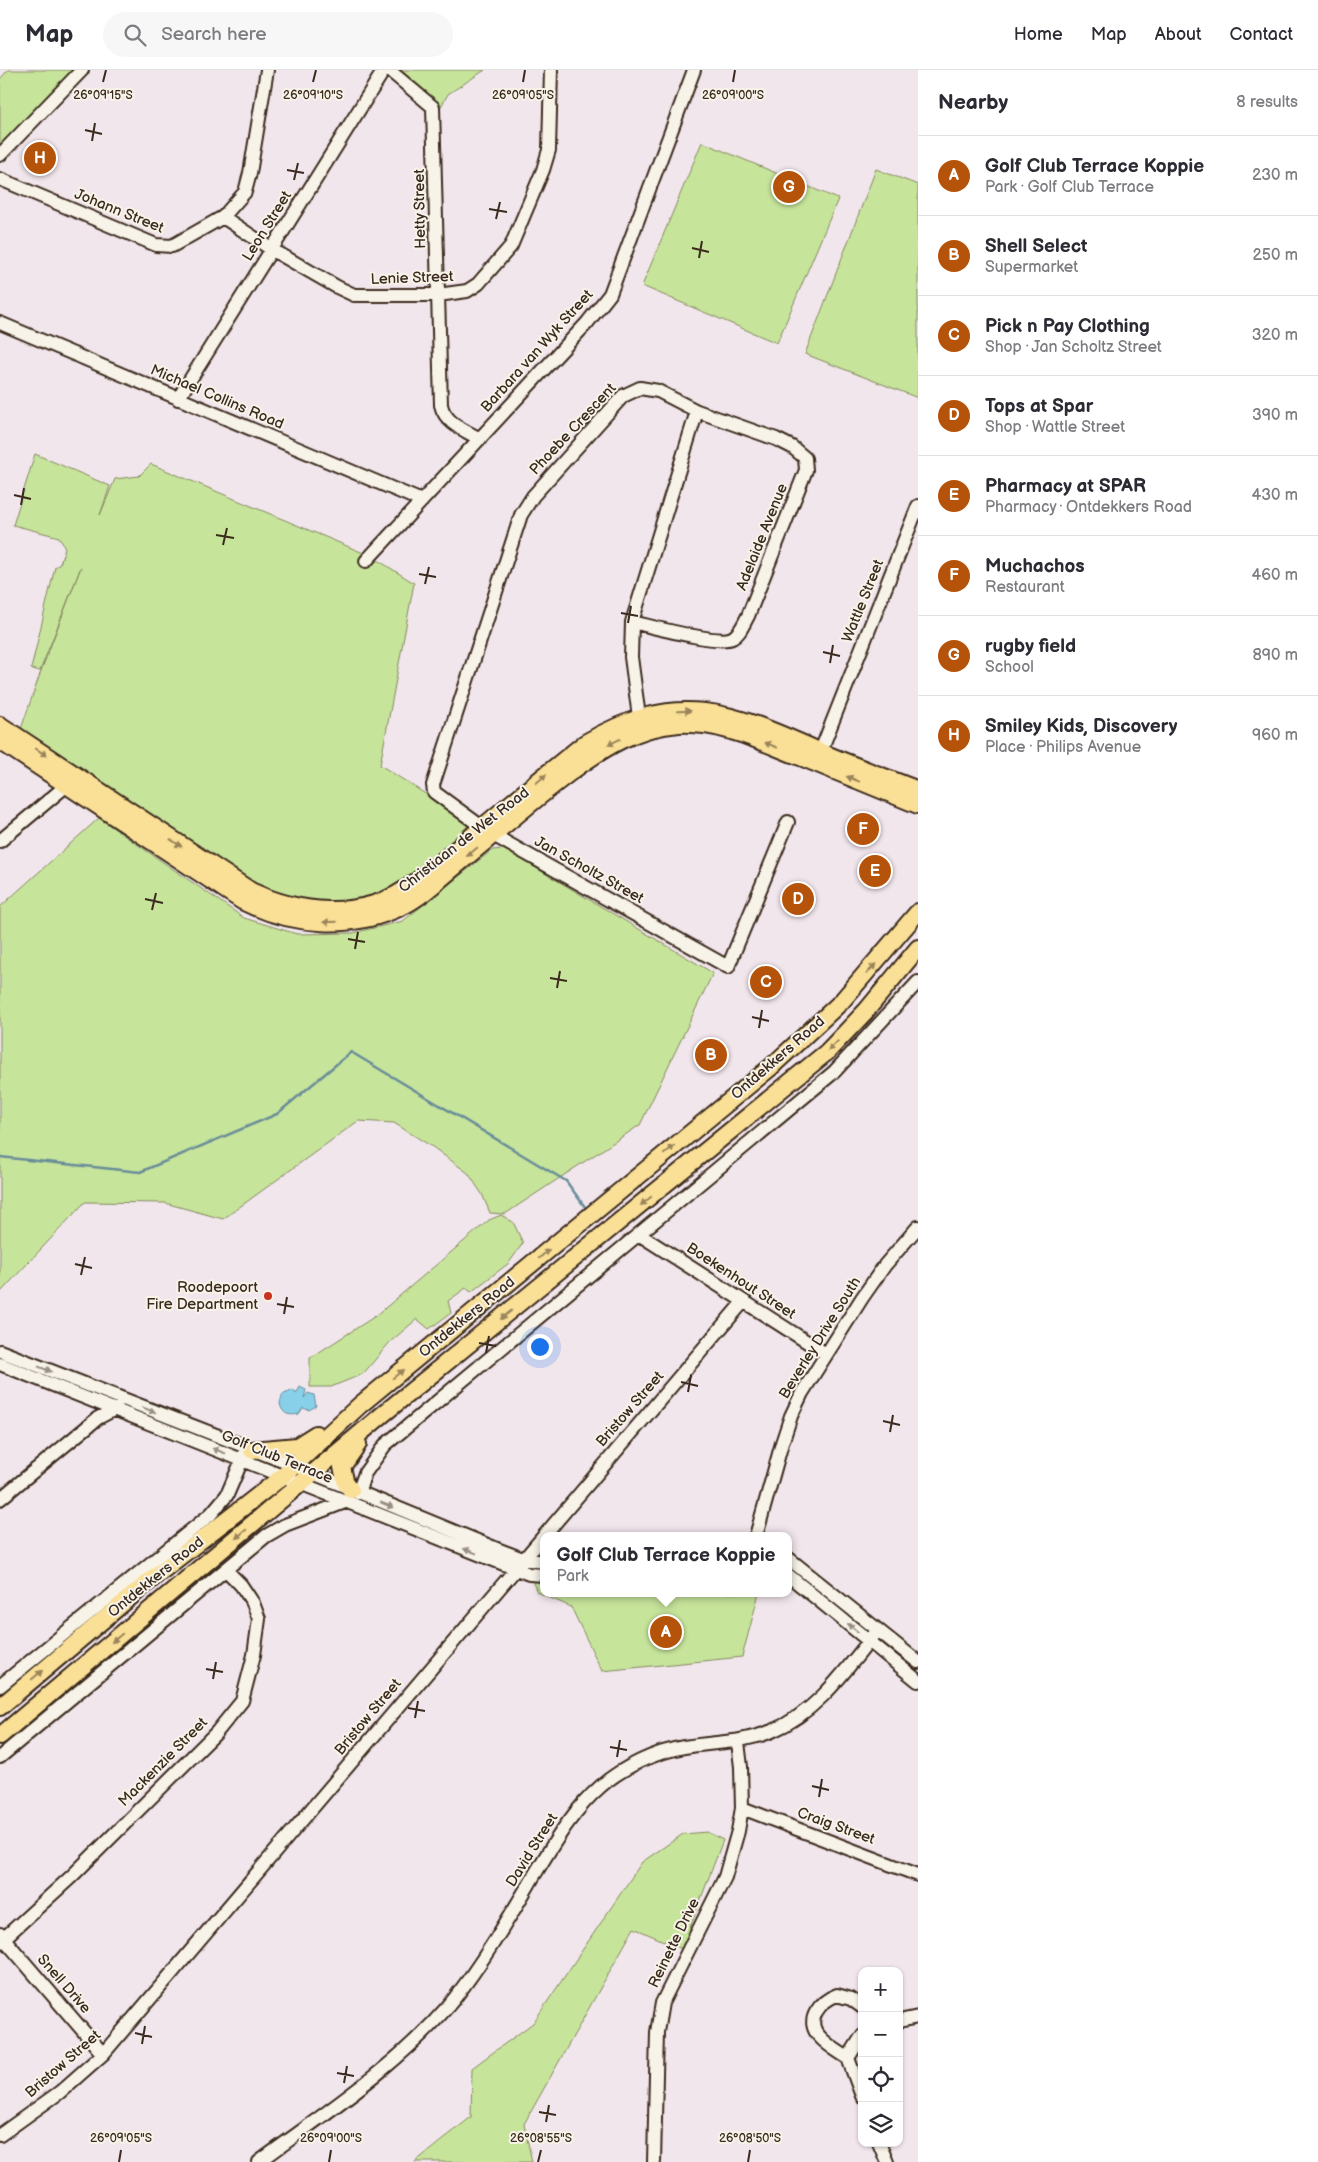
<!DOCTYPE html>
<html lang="en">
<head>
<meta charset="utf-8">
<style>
  body { margin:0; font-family:"Balsamiq Sans",sans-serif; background:#f7f7f7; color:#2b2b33 }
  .controls { position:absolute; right:15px; bottom:15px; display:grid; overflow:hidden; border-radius:10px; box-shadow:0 1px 4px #0004 }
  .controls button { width:45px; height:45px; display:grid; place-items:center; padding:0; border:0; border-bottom:1px solid #e1e1e2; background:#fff; color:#2b2b33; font:25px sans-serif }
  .you { position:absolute; left:539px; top:1276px; width:18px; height:18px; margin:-12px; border:4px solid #fff; border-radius:50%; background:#1a73e8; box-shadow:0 0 0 8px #1a73e833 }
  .badge { display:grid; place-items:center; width:32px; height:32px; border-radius:50%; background:#b45309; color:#fff; font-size:16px; font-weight:700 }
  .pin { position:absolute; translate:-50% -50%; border:2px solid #fff; box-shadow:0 1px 5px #0006 }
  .popup { position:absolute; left:540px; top:1462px; width:252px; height:65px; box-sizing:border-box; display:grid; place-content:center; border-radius:10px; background:#fff; filter:drop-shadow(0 1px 4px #0005); font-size:16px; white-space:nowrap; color:#7c7c81 }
  .popup b { font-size:19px; color:#2b2b33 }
  .popup::after { content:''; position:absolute; left:50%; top:100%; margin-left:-10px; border:10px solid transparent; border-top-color:#fff }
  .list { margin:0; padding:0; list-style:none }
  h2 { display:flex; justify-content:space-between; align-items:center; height:65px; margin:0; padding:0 20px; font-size:21px }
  h2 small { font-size:16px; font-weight:400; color:#7c7c81 }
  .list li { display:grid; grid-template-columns:32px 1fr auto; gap:15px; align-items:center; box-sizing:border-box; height:80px; padding:0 20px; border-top:1px solid #e1e1e2 }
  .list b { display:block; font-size:19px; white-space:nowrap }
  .list p { margin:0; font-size:16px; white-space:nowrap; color:#7c7c81 }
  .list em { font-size:16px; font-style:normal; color:#7c7c81 }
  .icon { flex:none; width:28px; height:28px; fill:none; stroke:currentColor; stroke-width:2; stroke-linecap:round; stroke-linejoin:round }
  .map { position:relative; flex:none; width:918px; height:2092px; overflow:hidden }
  header { display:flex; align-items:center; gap:30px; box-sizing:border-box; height:70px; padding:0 25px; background:#fff; border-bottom:1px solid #e1e1e2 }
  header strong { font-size:24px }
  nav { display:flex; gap:28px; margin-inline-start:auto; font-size:18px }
  .search { width:350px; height:45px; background:#f7f7f7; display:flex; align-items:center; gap:12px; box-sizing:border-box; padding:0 18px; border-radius:28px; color:#7c7c81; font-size:19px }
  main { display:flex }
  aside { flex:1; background:#fff }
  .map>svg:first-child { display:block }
  .green { fill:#c7e49b; stroke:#81875c }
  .water { fill:#88cfe9; stroke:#698d98 }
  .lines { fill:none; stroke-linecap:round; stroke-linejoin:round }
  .stream { stroke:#698d98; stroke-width:2.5 }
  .minor-casing { stroke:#3b2a1e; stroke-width:16 }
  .major-casing { stroke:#3b2a1e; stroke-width:20 }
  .minor { stroke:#f7f3e8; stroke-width:12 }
  .major { stroke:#fadf96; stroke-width:16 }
  .oneway { fill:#9a845a }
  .oneway2 { fill:#998e83 }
  .ticks { fill:none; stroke:#3b2a1e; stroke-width:2 }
  .poi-dot { fill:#c8321e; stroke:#f7f3e8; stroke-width:2 }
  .labels { text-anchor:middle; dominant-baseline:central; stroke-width:4; stroke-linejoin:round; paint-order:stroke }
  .street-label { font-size:15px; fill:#3b2a1e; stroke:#f7f3e8 }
  .poi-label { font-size:15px; fill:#3b2a1e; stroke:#f7f3e8; text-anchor:end }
  .ticks-label { font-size:12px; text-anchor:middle; fill:#3b2a1e; stroke:#f7f3e8; stroke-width:4; stroke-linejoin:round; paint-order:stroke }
</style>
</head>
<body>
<header>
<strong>Map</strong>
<div class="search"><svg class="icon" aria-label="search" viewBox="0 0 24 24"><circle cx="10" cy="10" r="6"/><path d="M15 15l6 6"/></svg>Search here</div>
<nav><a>Home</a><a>Map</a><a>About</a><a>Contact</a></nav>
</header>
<main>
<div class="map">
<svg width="918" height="2092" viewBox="0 0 918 2092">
  <rect width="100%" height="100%" fill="#f2e6ed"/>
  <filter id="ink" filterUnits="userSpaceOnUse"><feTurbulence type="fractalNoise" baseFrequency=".02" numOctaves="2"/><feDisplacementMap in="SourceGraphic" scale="10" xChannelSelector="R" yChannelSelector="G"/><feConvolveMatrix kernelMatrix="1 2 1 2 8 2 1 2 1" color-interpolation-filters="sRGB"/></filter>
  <g filter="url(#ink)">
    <!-- green -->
    <path class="green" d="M8 0H73L0 76V9Z
      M392 0H485L448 24 439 40Z
      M702 72 838 129 777 273 642 216Z
      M876 99 918 115V328L805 284Z
      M35 384 110 416 100 445 115 409 139 406 151 394 373 487 414 513 380 695 471 753C439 782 404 819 361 832 280 855 203 787 142 744 102 715 61 687 21 659L41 601 81 497 40 601 31 599 55 497 60 494 65 478 59 467 13 455Z
      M99 748 244 848 297 864 353 863 403 851 492 780 504 779 713 903 640 1055 505 1144 490 1143 482 1124 468 1103 434 1078 394 1053 358 1051 223 1149 165 1133 85 1132 0 1223V837Z
      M501 1145 513 1152 523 1173 509 1193 471 1222 466 1218 448 1231 451 1243 429 1259 417 1249 390 1272 363 1304 331 1317H310V1288L377 1245 489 1150Z
      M529 1504 543 1505 544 1523H759L742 1587 602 1601 571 1537 537 1522Z
      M707 1762 723 1770 682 1879 634 1858 524 2054 532 2092H415L471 2047 472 1998 533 1953 642 1792 683 1764Z"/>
    <!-- water -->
    <path class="water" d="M300 1317 306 1320 304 1328 308 1323 314 1325 316 1336 309 1340 303 1338 299 1344C289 1346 283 1345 280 1334L282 1325 293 1320 296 1324Z"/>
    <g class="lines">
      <!-- stream -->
      <path class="stream" d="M0 1087 140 1102 277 1044 351 982 566 1111 585 1137"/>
      <!-- minor casing -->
      <g class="minor-casing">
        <path id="minor" d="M389 0 433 37 441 335C445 353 464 360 480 369
          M0 85 82 0
          M0 109 156 175 172 176 223 147 245 122 250 103 267 0
          M223 147 271 179 337 217 354 225H438L467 221 478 214 511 176 543 100 549 80 551 0
          M0 253 422 431
          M178 329 384 0
          M366 491 587 253 610 224 694 0
          M632 552C650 556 718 575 732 568 740 564 744 553 748 546L806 400 805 388 792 377 776 369 697 341 658 321 640 318 623 326 533 426 521 445 433 715 434 722 493 765 728 897 788 752
          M639 647 631 587 632 552 697 341
          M818 688 918 436
          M0 771 73 710
          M640 1165 826 1284
          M0 1281 293 1395 497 1479 523 1489 544 1492
          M0 1294 529 1504 544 1505
          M358 1423 365 1403 385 1375 834 1002 918 912
          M0 1429 98 1348 117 1338
          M756 1466 782 1373 791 1346 802 1323 862 1228 885 1195 918 1157
          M788 1488 918 1592
          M788 1505 918 1611
          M0 1616 211 1444 227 1425 245 1383
          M0 1687 266 1466 285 1455 345 1432
          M742 1738 918 1805
          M0 1864 103 1984
          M0 1872 72 1806 216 1663 242 1631 254 1585 259 1549 253 1533 241 1515 226 1500
          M899 1951 918 1947
          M862 1966 848 1988 862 2026
          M848 1988C839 1982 828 1976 820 1967 803 1950 821 1931 837 1925L851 1929 862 1937
          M0 2065 60 2022 103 1984 743 1232
          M879 2073 887 2092
          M259 2092C326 2042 400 1995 454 1929 484 1891 510 1846 535 1804 554 1773 572 1741 601 1716 623 1697 655 1682 684 1677 714 1672 743 1673 772 1661 818 1642 847 1598 878 1560
          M654 2092 657 1962 662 1933 725 1807 738 1761 742 1738 741 1697 738 1672"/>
      </g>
      <!-- major casing -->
      <g class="major-casing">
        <path id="major" d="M0 655 251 821C299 843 358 850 404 820 429 804 451 784 473 765 510 734 547 703 585 673 677 619 729 641 819 681 851 695 885 707 918 720
          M0 671 242 831C292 856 352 861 403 836 423 826 441 808 458 794 496 763 533 730 572 701 605 677 637 657 679 654 722 652 759 671 798 686 838 702 878 719 918 735
          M252 1380 297 1376 316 1364
          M351 1420 346 1414 342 1397 358 1374
          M0 1637 154 1507 283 1406 360 1335 771 997 841 932 918 842
          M0 1666 382 1345 827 982 866 941 918 878"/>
      </g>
      <!-- minor -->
      <use href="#minor" class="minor"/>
      <!-- major -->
      <use href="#major" class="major"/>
    </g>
    <!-- one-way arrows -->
    <defs><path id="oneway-solid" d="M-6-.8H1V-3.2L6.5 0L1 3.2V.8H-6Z" transform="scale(1.25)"/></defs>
    <g class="oneway">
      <use href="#oneway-solid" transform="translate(684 641) rotate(-1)"/>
      <use href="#oneway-solid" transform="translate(614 672) rotate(154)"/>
      <use href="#oneway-solid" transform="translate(771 675) rotate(-158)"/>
      <use href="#oneway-solid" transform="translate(41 682) rotate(33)"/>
      <use href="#oneway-solid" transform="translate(541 709) rotate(-40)"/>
      <use href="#oneway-solid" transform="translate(853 709) rotate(-158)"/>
      <use href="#oneway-solid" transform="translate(176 773) rotate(34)"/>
      <use href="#oneway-solid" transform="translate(472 782) rotate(141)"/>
      <use href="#oneway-solid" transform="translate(330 852) rotate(178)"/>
      <use href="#oneway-solid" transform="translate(871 899) rotate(-48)"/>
      <use href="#oneway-solid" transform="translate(833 976) rotate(134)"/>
      <use href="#oneway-solid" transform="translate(669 1080) rotate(-40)"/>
      <use href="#oneway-solid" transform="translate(646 1131) rotate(141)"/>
      <use href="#oneway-solid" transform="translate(544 1184) rotate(-40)"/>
      <use href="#oneway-solid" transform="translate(506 1245) rotate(141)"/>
      <use href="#oneway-solid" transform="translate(398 1304) rotate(-39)"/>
      <use href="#oneway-solid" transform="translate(241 1464) rotate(140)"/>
      <use href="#oneway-solid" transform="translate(117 1568) rotate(140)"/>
      <use href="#oneway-solid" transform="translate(37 1605) rotate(-40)"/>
    </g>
    <g class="oneway2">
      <use href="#oneway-solid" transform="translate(45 1299) rotate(21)"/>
      <use href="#oneway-solid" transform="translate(149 1340) rotate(22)"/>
      <use href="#oneway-solid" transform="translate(219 1381) rotate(-159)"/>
      <use href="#oneway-solid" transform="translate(387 1435) rotate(22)"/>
      <use href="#oneway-solid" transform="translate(470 1481) rotate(-159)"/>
      <use href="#oneway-solid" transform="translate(853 1558) rotate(-140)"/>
    </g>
  </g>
  <!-- ticks -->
  <path class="ticks" d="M103 12 106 0M313 12 316 0M523 12 525 0M733 12 735 0M85 60 102 64M92 71 95 53M287 100 304 103M294 110 298 93M489 139 507 142M496 149 500 132M692 178 709 182M699 188 702 171M14 425 31 429M21 435 24 418M216 465 234 468M223 475 227 458M419 504 436 507M425 514 429 497M621 543 638 546M628 553 631 536M823 582 840 586M830 593 833 575M145 829 163 833M152 840 156 823M348 869 365 872M355 879 358 862M550 908 567 911M557 918 560 901M752 947 769 951M759 958 762 940M75 1194 92 1198M81 1205 85 1187M277 1234 294 1237M284 1244 287 1227M479 1273 496 1276M486 1283 489 1266M681 1312 698 1316M688 1322 691 1305M883 1351 900 1355M890 1362 893 1345M206 1599 223 1602M213 1609 216 1592M408 1638 425 1641M415 1648 418 1631M610 1677 627 1680M617 1687 620 1670M812 1716 829 1720M819 1727 822 1709M135 1963 152 1967M142 1974 145 1956M337 2003 354 2006M344 2013 347 1996M539 2042 556 2045M546 2052 549 2035M119 2092 121 2080M329 2092 331 2080M538 2092 541 2080M748 2092 750 2080"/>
  <!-- markers -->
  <circle class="poi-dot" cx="268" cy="1226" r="5"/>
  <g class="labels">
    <!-- street labels -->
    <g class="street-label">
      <text transform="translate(420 139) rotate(-91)">Hetty Street</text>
      <text transform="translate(119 141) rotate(22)">Johann Street</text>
      <text transform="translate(267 156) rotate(-58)">Leon Street</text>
      <text transform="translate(412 208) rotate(-2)">Lenie Street</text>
      <text transform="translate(537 281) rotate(-48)">Barbara van Wyk Street</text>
      <text transform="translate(217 327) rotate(23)">Michael Collins Road</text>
      <text transform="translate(573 359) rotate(-47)">Phoebe Crescent</text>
      <text transform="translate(762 467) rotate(-68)">Adelaide Avenue</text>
      <text transform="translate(863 531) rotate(-68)">Wattle Street</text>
      <text transform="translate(464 770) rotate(-38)">Christiaan de Wet Road</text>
      <text transform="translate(589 800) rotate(29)">Jan Scholtz Street</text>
      <text transform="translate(778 988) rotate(-41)">Ontdekkers Road</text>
      <text transform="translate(741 1211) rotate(33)">Boekenhout Street</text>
      <text transform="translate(467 1247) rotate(-39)">Ontdekkers Road</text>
      <text transform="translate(820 1268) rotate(-58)">Beverley Drive South</text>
      <text transform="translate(630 1339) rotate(-49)">Bristow Street</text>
      <text transform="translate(277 1387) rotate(22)">Golf Club Terrace</text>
      <text transform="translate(156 1507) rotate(-39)">Ontdekkers Road</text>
      <text transform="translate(368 1647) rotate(-50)">Bristow Street</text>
      <text transform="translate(163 1692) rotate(-45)">Mackenzie Street</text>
      <text transform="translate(836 1756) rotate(20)">Craig Street</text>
      <text transform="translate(532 1780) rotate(-58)">David Street</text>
      <text transform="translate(674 1873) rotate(-64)">Reinette Drive</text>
      <text transform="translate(64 1914) rotate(49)">Snell Drive</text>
      <text transform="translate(63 1994) rotate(-41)">Bristow Street</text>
    </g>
    <!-- poi labels -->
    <g class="poi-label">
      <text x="258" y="1217">Roodepoort<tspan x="258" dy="17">Fire Department</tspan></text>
    </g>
  </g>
  <g class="ticks-label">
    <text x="103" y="29">26°09'15"S</text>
    <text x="313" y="29">26°09'10"S</text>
    <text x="733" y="29">26°09'00"S</text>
    <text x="523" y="29">26°09'05"S</text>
    <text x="121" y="2072">26°09'05"S</text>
    <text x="331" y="2072">26°09'00"S</text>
    <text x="541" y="2072">26°08'55"S</text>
    <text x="750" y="2072">26°08'50"S</text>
  </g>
</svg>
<div class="controls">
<button>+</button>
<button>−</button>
<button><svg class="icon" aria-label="locate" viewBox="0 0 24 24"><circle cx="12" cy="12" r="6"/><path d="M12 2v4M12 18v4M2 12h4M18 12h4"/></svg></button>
<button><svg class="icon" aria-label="layers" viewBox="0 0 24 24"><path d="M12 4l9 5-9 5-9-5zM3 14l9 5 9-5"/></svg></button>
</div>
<div class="you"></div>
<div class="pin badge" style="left:666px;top:1562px">A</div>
<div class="popup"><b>Golf Club Terrace Koppie</b>Park</div>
<div class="pin badge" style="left:711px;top:985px">B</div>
<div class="pin badge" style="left:766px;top:912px">C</div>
<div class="pin badge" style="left:798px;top:829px">D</div>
<div class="pin badge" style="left:875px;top:801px">E</div>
<div class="pin badge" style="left:863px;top:759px">F</div>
<div class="pin badge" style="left:789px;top:117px">G</div>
<div class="pin badge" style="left:40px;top:88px">H</div>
</div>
<aside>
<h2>Nearby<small>8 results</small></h2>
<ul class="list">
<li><span class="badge">A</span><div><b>Golf Club Terrace Koppie</b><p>Park · Golf Club Terrace</p></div><em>230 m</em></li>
<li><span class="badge">B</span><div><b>Shell Select</b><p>Supermarket</p></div><em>250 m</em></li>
<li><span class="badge">C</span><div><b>Pick n Pay Clothing</b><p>Shop · Jan Scholtz Street</p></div><em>320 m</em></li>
<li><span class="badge">D</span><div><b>Tops at Spar</b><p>Shop · Wattle Street</p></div><em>390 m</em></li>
<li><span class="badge">E</span><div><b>Pharmacy at SPAR</b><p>Pharmacy · Ontdekkers Road</p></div><em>430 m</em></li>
<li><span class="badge">F</span><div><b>Muchachos</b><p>Restaurant</p></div><em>460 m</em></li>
<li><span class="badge">G</span><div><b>rugby field</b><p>School</p></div><em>890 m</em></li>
<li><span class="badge">H</span><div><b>Smiley Kids, Discovery</b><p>Place · Philips Avenue</p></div><em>960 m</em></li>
</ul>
</aside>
</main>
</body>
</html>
